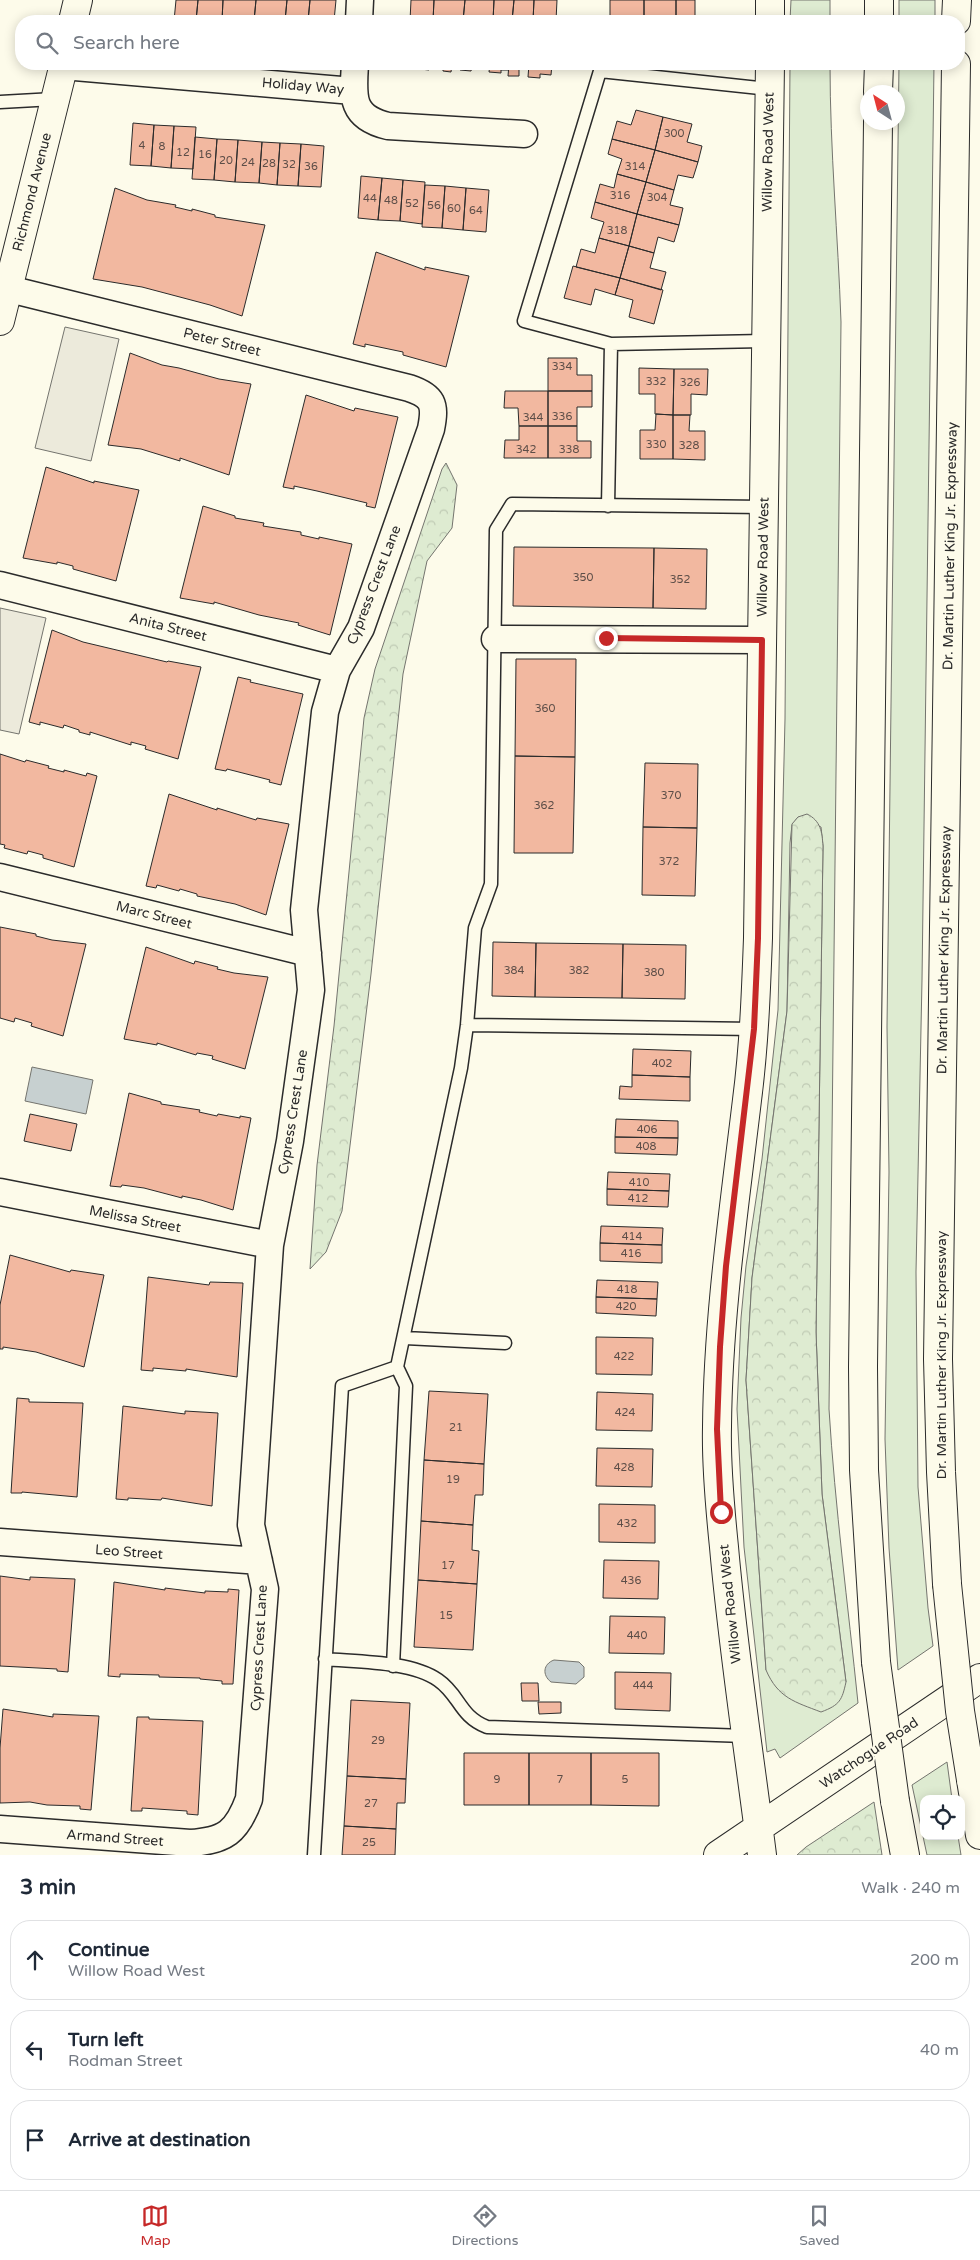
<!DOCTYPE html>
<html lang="en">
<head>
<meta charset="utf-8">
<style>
  body { margin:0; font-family:"Varela Round",sans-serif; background:#f2f2f3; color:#1f2937 }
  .controls { position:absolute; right:15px; bottom:15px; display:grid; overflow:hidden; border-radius:10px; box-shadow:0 2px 12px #0003 }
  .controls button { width:45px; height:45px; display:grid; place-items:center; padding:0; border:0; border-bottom:1px solid #e0e1e3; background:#fff; color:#1f2937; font:25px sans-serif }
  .compass { position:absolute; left:860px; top:85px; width:45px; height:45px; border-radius:50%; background:#fff; box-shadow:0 2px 12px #0003; rotate:324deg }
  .stop { position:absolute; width:15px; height:15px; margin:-11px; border:4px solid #c62828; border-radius:50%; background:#fff }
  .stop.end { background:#c62828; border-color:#fff; box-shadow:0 1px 5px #0008 }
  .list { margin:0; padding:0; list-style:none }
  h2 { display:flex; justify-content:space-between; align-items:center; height:65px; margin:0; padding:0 20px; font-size:21px }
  h2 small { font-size:16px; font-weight:400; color:#747a83 }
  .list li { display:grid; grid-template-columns:32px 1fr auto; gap:15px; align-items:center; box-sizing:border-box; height:80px; margin:0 10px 10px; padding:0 10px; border:1px solid #e0e1e3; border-radius:20px }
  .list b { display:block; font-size:19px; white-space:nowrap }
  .list p { margin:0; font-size:16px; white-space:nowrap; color:#747a83 }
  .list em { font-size:16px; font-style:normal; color:#747a83 }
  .icon { flex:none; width:28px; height:28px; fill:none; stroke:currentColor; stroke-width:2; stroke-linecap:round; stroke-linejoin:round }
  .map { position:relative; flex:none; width:980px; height:1855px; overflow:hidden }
  .search { position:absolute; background:#fff; box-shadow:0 2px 12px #0003; left:15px; right:15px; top:15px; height:55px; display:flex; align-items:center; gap:12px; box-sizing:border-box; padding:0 18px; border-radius:20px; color:#747a83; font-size:19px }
  .sheet { height:335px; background:#fff }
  nav { display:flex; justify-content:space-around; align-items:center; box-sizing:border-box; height:70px; border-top:1px solid #e0e1e3; background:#fff; font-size:14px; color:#747a83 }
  nav a { display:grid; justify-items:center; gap:2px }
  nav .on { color:#c62828 }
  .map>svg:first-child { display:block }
  .grass { fill:#deebd1; stroke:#74746e; fill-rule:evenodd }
  .forest { fill:url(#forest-crowns); stroke:#74746e }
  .parking { fill:#eceadb; stroke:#74746e }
  .water { fill:#c7d0d0; stroke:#74746e }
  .building { fill:#f2b8a0; stroke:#2b2b2b }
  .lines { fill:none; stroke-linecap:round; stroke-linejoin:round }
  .service-casing { stroke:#2b2b2b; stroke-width:15 }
  .minor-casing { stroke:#2b2b2b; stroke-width:29 }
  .tertiary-casing { stroke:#2b2b2b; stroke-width:30 }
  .secondary-casing { stroke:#2b2b2b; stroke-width:30 }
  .motorway-casing { stroke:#2b2b2b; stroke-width:30 }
  .service { stroke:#fdfbea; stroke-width:12 }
  .minor { stroke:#fdfbea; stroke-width:26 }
  .tertiary { stroke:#fdfbea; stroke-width:28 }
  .secondary { stroke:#fdfbea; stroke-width:28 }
  .motorway { stroke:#fdfbea; stroke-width:28 }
  .motorway-bridge-casing { stroke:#2b2b2b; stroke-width:30; stroke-linecap:butt }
  .motorway-bridge { stroke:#fdfbea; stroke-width:28 }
  .route { stroke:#c62828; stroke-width:6 }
  .labels { text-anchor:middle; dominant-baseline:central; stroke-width:4; stroke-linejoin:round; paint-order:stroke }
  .number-label { font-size:11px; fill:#5d4e48 }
  .street-label { font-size:14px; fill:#2b2b2b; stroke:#fdfbea }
</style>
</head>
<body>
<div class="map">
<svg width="980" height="1855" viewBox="0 0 980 1855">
  <defs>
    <pattern id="forest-crowns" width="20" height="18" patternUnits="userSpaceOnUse" patternTransform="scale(1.25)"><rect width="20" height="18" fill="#deebd1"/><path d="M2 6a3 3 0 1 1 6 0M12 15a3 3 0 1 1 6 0" fill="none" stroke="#bfcab4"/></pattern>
  </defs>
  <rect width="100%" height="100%" fill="#fdfbea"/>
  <!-- grass -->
  <path class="grass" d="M791 0H830V21H790Z
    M899 0H935V21H899Z
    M790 64H830C830 150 838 236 841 322L829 1409C835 1507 848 1605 858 1703L780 1758 775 1749 767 1752 744 1547 737 1409 741 1318 746 1266 762 1159 778 1010 785 719ZM798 817 821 827 823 846 816 1332 822 1494 846 1682 766 1670 746 1380 752 1278 787 1011 790 843 792 825Z
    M899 64H934L922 980 916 1272 918 1487 928 1608 933 1646 898 1670 889 1548 885 1439 889 1172 887 1027Z
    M947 1762 952 1799H924V1836H958L961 1855H927L912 1785Z"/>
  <!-- forest -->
  <path class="forest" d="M446 463 457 485 452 528 427 561 403 674 371 974 342 1211 326 1252 310 1269 317 1165 334 1026 364 718 375 669 442 469Z
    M807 814C821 821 822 832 823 846L816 1332 822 1494 846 1682C842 1700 840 1705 821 1712 795 1702 778 1698 766 1670L746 1380 752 1278 787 1011 792 824 798 817Z
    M874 1802 882 1855H797L806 1847Z"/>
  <!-- parking -->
  <path class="parking" d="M65 327 119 339 91 461 35 448Z
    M0 608 46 618 19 734 0 730Z"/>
  <!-- water -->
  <path class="water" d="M32 1067 93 1080 86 1114 25 1101Z
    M554 1660 579 1662 584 1667V1677L576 1684 551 1682C542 1675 543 1664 554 1660Z"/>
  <!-- building -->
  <path class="building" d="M176 0H198L196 21H174Z
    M198 0H223L222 21H196Z
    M223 0H256L254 21 225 18 224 21H222Z
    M256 0H287L285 21H254Z
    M287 0H310L308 21H285Z
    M310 0H336L334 21H308Z
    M411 0H434L433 21H410Z
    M434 0H465L463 21H433Z
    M465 0H494L493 21H463Z
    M494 0H514L512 21H493Z
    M514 0H534L533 21H512Z
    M534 0H557L556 21H533Z
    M610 0H644V16H610Z
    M644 0H676V17L644 16Z
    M676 0H695V17H676Z
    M610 16H644V21H610Z
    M644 16 676 17V21H644Z
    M676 17H695V21H676Z
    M406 64H429V70L420 69V65Z
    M443 64H452L451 72 443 71Z
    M460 64H481V68L472 67 471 71 460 70Z
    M490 64H509L508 70H501V73L489 72Z
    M509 64H529V67L519 66V76H508Z
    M529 64H552L551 75 540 74V78L528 77Z
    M636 110 663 117 655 150 612 139 617 121 631 125Z
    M663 117 692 124 687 142 702 146 698 162 655 150Z
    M133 123 154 125 151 166 130 165Z
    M154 125 174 126 171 168 151 166Z
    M174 126 196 127 193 169 171 168Z
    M195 137 217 139 214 180 192 179Z
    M217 139 238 140 235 182 214 180Z
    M612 139 655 150 646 182 617 174 622 159 608 154Z
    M238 140 262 142 259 183 235 182Z
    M262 142 280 143 277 185 259 183Z
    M280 143 301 144 298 186 277 185Z
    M301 144 324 146 321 187 298 186Z
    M655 150 698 162 693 178 678 175 674 190 646 182Z
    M617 174 646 182 637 214 595 202 600 184 614 188Z
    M361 176 382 178 378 220 358 218Z
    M382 178 403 180 400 221 378 220Z
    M403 180 425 182 422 224 400 221Z
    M646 182 674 190 670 205 683 208 679 225 637 214Z
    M425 185 445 186 442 228 422 227Z
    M445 186 466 188 463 230 442 228Z
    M115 188 147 200 176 205 175 207 192 211V209L215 215V217L265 225 242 316 210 305 142 287 93 279Z
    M466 188 489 190 486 232 463 230Z
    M595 202 637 214 629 246 599 238 604 222 591 218Z
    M637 214 679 225 674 242 658 237 654 253 629 246Z
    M599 238 629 246 620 278 576 267 581 249 595 253Z
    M629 246 654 253 650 268 666 272 661 290 620 278Z
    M376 252 425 270V267L469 276 446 367 403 355V352L365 344V347L353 344Z
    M573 266 620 278 615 295 595 289 591 305 564 298Z
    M620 278 663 290 654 324 629 317 633 300 615 295Z
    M130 353 162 365 179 368 219 379 251 384 229 475 180 458V461L141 449 108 445Z
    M548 358H577V375H592V391H548Z
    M639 368 674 369 673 415 655 414V394H639Z
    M674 369H708L707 395 691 394V415H673Z
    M505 391H548V426H519L518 408H504Z
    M548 391H592V407H577V426H548Z
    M306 395 354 411 355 408 398 417 375 508 366 506 367 503 317 491 294 486V489L283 487Z
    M656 414 673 415V459H640V430H655Z
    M673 415H690L689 431H705V460L673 459Z
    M519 426H548V458H504L505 440H519Z
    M548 426H577V441H591V458H548Z
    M46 467 94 483V481L139 490 116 581 73 569V566L57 562V564L23 558Z
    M203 506 235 516V518L264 523 263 526 301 532V535L319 539V537L352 544 330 635 298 625 299 623 259 615 214 602V604L180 598Z
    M514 547 654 548 653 608 513 606Z
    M654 548 707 549 706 609 653 608Z
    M52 630 83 642 167 662 168 661 201 667 178 759 145 749 146 746 131 742V745L90 732V735L79 732V730L64 725 63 728 40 722V725L29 722Z
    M516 659H576L575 757 515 756Z
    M238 677 251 680 250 682 303 694 281 785 269 782 270 780 227 769 226 771 215 769Z
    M0 754 25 762 26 760 49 766 48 768 64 772V770L86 776 87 773 97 776 74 867 43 858V855L28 851 27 854 4 848 5 845 0 844Z
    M515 756 575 757 573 853H514Z
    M645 763 698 764 697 828 643 827Z
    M169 794 217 810V808L256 820 257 818 289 824 266 915 235 904 197 896V894L180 889 179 891 157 885 156 888 146 886Z
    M643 827 697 828 695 896 642 895Z
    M0 927 36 934V936L52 940 86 944 63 1036 31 1026 32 1023 15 1018 14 1022 0 1018Z
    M493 942 536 943 535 997 492 996Z
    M536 943 623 944 622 998 535 997Z
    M623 944 686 945 685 999 622 998Z
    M146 947 194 964 195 961 218 967 217 969 234 973 268 977 245 1069 212 1059 213 1056 197 1053 196 1055 157 1043V1045L124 1039Z
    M633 1049 691 1051 690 1077 632 1075Z
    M632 1075 690 1077V1101L619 1099 620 1086 632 1087Z
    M129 1093 161 1102V1104L200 1110 199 1112 217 1116 218 1114 240 1118V1116L251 1118 233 1210 201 1200 182 1196V1198L144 1188 122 1185 121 1187 110 1186Z
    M30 1114 77 1124 71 1151 24 1141Z
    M616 1119 678 1121V1138L615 1137Z
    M615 1137 678 1138 677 1155 615 1153Z
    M608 1172 670 1174 669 1191 607 1189Z
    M607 1189 669 1191 668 1207 607 1205Z
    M601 1226 663 1228 662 1245 600 1243Z
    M600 1243 662 1245V1263L600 1261Z
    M10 1255 70 1272 71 1270 104 1275 84 1367 36 1352 3 1347V1349H0V1305Z
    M148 1277 209 1285 210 1282 243 1283 237 1377 186 1369V1371L153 1368V1371L141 1370Z
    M597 1280 658 1282 657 1299 596 1297Z
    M596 1297 657 1299 656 1316 596 1313Z
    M596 1337 653 1338 652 1375 596 1374Z
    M429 1391 488 1394 484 1464 424 1460Z
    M597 1392 653 1394 652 1431 596 1430Z
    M17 1398 29 1399V1402L83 1403 77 1497 22 1492V1493H11Z
    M123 1406 185 1414V1411L218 1413 212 1506 162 1498 161 1500 128 1498V1500L116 1499Z
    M597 1448 653 1449 652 1487 596 1486Z
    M424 1460 484 1464 483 1495H475L473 1525 421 1521Z
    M599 1504 655 1505V1543L599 1542Z
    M421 1521 473 1525 472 1550 479 1551 477 1584 418 1580Z
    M604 1560 659 1561 658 1599 603 1598Z
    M0 1576 30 1580V1577L75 1579 68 1672 57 1671V1669L0 1666Z
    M418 1580 477 1584 473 1650 414 1647Z
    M114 1582 165 1590V1588L205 1593V1591L228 1592V1589L239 1590 233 1684H222V1681L200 1679V1678L159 1677V1675L120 1674V1677L108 1676Z
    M610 1616 665 1617 664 1654 609 1653Z
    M615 1672 671 1673 670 1711 615 1709Z
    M521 1683H538L539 1701H522Z
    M351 1700 410 1703 406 1779 347 1776Z
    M538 1702H561V1713L539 1714Z
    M3 1709 53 1717V1714L99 1716 91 1810 80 1809V1806L47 1805 30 1802 0 1803V1748Z
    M137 1717H149V1719L203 1721 198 1815 187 1814V1811L142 1808V1811H131Z
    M464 1753H529V1805H464Z
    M529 1753H591V1805H529Z
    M591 1753H659V1806L591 1805Z
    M347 1776 406 1779 405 1803H397L396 1829 344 1826Z
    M344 1826 396 1829 395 1855H342Z"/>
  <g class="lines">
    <!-- service casing -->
    <g class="service-casing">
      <path id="service" d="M0 102 54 99
        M766 341 611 344 524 321 600 71 769 89
        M608 506 611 344
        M467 1025 754 1029
        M405 1338 505 1343
        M325 1659C357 1662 411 1661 438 1680 460 1695 459 1716 487 1727L745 1736
        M393 1666 406 1386 397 1367
        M314 1855 342 1386 397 1367 461 1068 467 1025 475 928 491 884 496 530 512 504 764 507"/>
    </g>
    <!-- minor casing -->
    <g class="minor-casing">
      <path id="minor" d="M359 21 360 0
        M355 64C353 96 350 117 388 126L524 134
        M63 66 353 91
        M0 585 337 670
        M495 639 762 640
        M0 877 308 953
        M0 1192 270 1245
        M0 1542 259 1561
        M0 1829 190 1843C225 1841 237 1832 249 1799L265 1589 251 1525 270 1245 290 1141 311 990 304 910 325 712 337 670 361 628 431 429C436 404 433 396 409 388L9 289"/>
    </g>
    <!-- tertiary casing -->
    <g class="tertiary-casing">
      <path id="tertiary" d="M770 21V0
        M718 1855 980 1678
        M762 1855C749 1752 733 1650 724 1547 720 1508 716 1467 717 1427 718 1317 734 1209 747 1100 754 1046 756 992 758 938L770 64"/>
    </g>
    <!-- secondary casing -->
    <g class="secondary-casing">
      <path id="secondary" d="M73 21 78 0
        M0 321 64 64"/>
    </g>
    <!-- motorway casing -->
    <g class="motorway-casing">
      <path id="motorway" d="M879 21V0
        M956 21 957 0
        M878 92 879 64
        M947 1584 941 1472 938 1359 956 64
        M876 1662 864 1470 863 1367 878 122
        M971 1780 980 1835
        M895 1801 905 1855"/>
    </g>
    <!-- service -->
    <use href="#service" class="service"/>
    <!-- minor -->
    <use href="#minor" class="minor"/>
    <!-- tertiary -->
    <use href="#tertiary" class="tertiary"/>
    <!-- secondary -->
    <use href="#secondary" class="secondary"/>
    <!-- motorway -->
    <use href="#motorway" class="motorway"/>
    <!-- motorway-bridge casing -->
    <g class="motorway-bridge-casing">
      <path id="motorway-bridge" d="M947 1584 960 1711 971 1780
        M876 1662 895 1801"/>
    </g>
    <!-- motorway-bridge -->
    <use href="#motorway-bridge" class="motorway-bridge"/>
  </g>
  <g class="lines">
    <!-- route -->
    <path class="route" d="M606 638 762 640 758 938 754 1029 726 1266 720 1347 717 1429 721 1512"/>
  </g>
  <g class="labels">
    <!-- number labels -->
    <g class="number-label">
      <text x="674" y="133">300</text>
      <text x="142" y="145">4</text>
      <text x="162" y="146">8</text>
      <text x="183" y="152">12</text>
      <text x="205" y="154">16</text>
      <text x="226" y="160">20</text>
      <text x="248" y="162">24</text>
      <text x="269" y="163">28</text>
      <text x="289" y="164">32</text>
      <text x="311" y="166">36</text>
      <text x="635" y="166">314</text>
      <text x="620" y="195">316</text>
      <text x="657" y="197">304</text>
      <text x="370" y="198">44</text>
      <text x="391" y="200">48</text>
      <text x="412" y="203">52</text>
      <text x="434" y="205">56</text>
      <text x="454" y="208">60</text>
      <text x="476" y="210">64</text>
      <text x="617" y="230">318</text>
      <text x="562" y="366">334</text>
      <text x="656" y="381">332</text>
      <text x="690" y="382">326</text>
      <text x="562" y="416">336</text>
      <text x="533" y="417">344</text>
      <text x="656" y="444">330</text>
      <text x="689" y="445">328</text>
      <text x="526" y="449">342</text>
      <text x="569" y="449">338</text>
      <text x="583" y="577">350</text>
      <text x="680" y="579">352</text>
      <text x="545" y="708">360</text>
      <text x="671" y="795">370</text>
      <text x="544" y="805">362</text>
      <text x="669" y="861">372</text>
      <text x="514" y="970">384</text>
      <text x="579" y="970">382</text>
      <text x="654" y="972">380</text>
      <text x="662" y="1063">402</text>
      <text x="647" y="1129">406</text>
      <text x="646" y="1146">408</text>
      <text x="639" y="1182">410</text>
      <text x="638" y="1198">412</text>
      <text x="632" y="1236">414</text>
      <text x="631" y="1253">416</text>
      <text x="627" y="1289">418</text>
      <text x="626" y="1306">420</text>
      <text x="624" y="1356">422</text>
      <text x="625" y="1412">424</text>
      <text x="456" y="1427">21</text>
      <text x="624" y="1467">428</text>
      <text x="453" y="1479">19</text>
      <text x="627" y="1523">432</text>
      <text x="448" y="1565">17</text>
      <text x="631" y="1580">436</text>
      <text x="446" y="1615">15</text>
      <text x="637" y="1635">440</text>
      <text x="643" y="1685">444</text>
      <text x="378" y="1740">29</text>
      <text x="497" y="1779">9</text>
      <text x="560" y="1779">7</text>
      <text x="625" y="1779">5</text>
      <text x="371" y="1803">27</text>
      <text x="369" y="1842">25</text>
    </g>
    <!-- street labels -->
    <g class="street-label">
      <text transform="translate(303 86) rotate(5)">Holiday Way</text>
      <text transform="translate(768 152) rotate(-89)">Willow Road West</text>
      <text transform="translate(32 192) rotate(-76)">Richmond Avenue</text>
      <text transform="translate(222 342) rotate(14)">Peter Street</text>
      <text transform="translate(950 546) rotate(-89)">Dr. Martin Luther King Jr. Expressway</text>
      <text transform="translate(763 557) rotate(-89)">Willow Road West</text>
      <text transform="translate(374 585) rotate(-69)">Cypress Crest Lane</text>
      <text transform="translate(168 627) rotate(14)">Anita Street</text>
      <text transform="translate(154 915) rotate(14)">Marc Street</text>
      <text transform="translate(944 950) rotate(-89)">Dr. Martin Luther King Jr. Expressway</text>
      <text transform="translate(293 1112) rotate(-81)">Cypress Crest Lane</text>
      <text transform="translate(135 1219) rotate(11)">Melissa Street</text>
      <text transform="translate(941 1355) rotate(-90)">Dr. Martin Luther King Jr. Expressway</text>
      <text transform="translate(129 1552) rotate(4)">Leo Street</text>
      <text transform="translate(730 1604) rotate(-96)">Willow Road West</text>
      <text transform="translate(259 1648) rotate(-87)">Cypress Crest Lane</text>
      <text transform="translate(869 1753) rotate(-34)">Watchogue Road</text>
      <text transform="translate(115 1838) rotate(4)">Armand Street</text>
    </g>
  </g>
</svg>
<div class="controls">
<button><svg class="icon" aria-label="locate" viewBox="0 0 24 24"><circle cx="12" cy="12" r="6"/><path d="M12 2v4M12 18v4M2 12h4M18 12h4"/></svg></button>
</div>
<svg class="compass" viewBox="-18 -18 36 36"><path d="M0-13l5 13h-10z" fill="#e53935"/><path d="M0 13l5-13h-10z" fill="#747a83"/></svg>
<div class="stop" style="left:721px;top:1512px"></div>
<div class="stop end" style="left:606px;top:638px"></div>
<div class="search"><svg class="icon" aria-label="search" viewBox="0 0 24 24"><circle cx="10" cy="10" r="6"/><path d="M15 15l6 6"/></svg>Search here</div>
</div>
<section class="sheet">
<h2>3 min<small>Walk · 240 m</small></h2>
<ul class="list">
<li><svg class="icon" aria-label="ahead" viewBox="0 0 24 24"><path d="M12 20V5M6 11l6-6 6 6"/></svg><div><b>Continue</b><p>Willow Road West</p></div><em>200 m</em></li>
<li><svg class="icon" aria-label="left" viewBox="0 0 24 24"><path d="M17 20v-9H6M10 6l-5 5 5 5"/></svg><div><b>Turn left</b><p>Rodman Street</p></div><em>40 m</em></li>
<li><svg class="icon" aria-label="arrive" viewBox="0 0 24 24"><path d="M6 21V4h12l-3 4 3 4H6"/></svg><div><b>Arrive at destination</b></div></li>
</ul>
</section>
<nav>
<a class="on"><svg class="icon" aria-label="map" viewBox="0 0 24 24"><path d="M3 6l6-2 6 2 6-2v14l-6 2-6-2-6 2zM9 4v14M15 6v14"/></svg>Map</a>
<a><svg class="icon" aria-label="directions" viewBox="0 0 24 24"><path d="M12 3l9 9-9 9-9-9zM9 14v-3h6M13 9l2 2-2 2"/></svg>Directions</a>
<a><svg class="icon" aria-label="saved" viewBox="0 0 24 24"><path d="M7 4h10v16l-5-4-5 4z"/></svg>Saved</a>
</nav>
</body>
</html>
